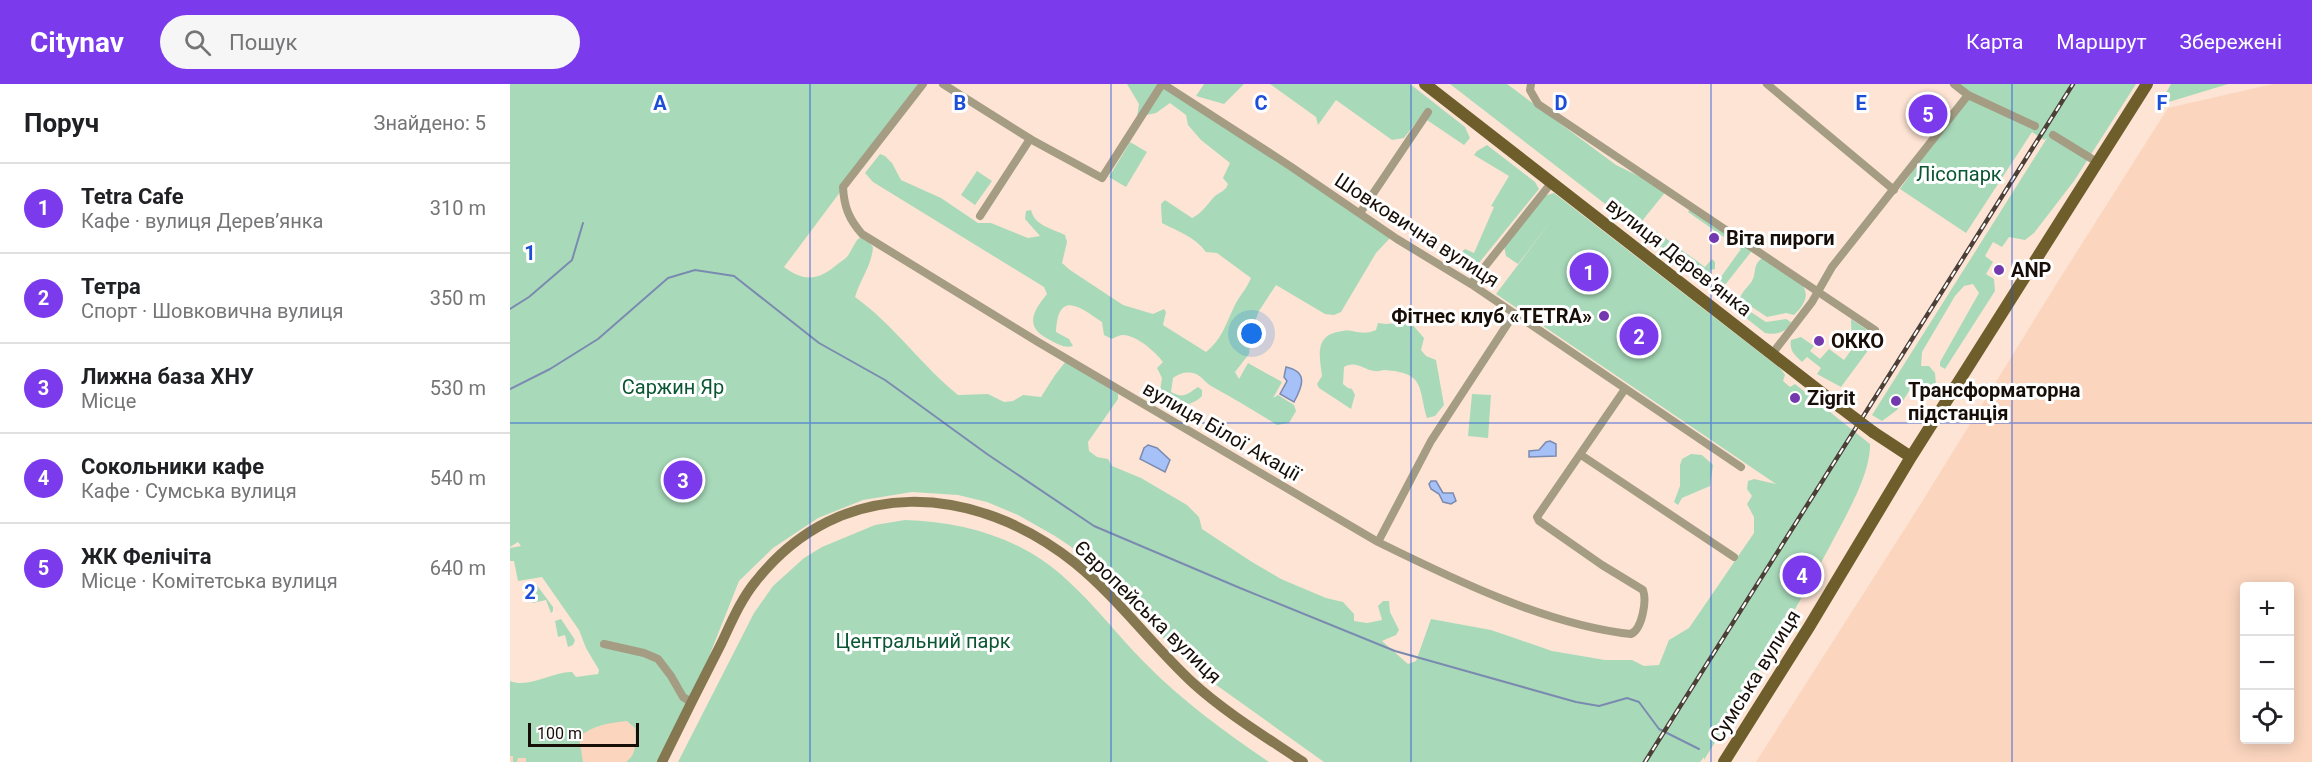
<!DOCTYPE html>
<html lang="uk">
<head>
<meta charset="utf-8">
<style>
  body { margin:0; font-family:Roboto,sans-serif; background:#f6f6f6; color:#202124 }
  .controls { position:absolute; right:18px; bottom:18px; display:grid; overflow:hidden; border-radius:6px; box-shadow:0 3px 15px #0003 }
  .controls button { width:54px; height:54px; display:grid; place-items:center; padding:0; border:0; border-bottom:2px solid #e0e0e0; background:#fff; color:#202124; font:30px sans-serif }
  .scale { position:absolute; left:18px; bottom:15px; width:111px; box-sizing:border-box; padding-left:6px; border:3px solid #180e08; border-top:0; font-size:16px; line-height:21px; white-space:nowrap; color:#180e08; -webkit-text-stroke:4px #fff; paint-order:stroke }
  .you { position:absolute; left:742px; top:250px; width:21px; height:21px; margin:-15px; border:4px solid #fff; border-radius:50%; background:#1a73e8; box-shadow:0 0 0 9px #1a73e833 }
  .badge { display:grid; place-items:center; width:39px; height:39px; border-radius:50%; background:#7c3aed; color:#fff; font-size:20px; font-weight:700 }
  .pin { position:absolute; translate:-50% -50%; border:3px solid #fff; box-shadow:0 2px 6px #0006 }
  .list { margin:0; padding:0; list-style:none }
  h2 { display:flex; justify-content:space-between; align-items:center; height:78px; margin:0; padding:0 24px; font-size:26px }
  h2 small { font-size:20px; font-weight:400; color:#757577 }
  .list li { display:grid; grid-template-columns:39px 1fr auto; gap:18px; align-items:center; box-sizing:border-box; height:90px; padding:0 24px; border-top:2px solid #e0e0e0 }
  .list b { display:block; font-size:22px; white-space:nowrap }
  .list p { margin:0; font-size:20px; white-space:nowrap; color:#757577 }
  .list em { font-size:20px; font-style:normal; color:#757577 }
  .icon { flex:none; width:33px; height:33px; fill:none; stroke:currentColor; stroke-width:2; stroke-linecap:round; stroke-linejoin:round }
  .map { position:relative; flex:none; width:1802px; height:678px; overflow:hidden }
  header { display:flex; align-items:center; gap:36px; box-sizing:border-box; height:84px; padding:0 30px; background:#7c3aed; color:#fff }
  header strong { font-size:28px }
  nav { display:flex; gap:33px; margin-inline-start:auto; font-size:21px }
  .search { width:420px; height:54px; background:#f6f6f6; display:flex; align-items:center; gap:15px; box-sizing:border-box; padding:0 21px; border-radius:33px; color:#757577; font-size:22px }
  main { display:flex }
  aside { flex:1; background:#fff }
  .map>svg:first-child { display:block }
  .built { fill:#fbd5be; fill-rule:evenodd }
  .green { fill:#a8daba }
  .water { fill:#a6c0f8; stroke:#7b8bb0; stroke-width:1.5 }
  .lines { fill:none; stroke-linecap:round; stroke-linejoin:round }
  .stream { stroke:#7b8bb0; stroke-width:2 }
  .street { stroke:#a59d83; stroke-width:8 }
  .secondary { stroke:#857851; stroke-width:10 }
  .primary { stroke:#6d5e2c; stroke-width:12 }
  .rail-casing { stroke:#4c3f37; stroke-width:4.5 }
  .rail { stroke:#fff; stroke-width:2; stroke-dasharray:7; stroke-linecap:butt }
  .primary-bridge { stroke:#6d5e2c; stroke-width:12 }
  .grid { fill:none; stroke:#1d4ed8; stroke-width:1.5; stroke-opacity:0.55 }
  .poi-dot { fill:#7339af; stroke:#fff; stroke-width:2 }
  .labels { text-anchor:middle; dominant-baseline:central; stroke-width:6; stroke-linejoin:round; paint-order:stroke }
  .park-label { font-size:20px; fill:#0b5633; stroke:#fff }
  .street-label { font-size:20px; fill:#180e08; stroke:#fff }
  .poi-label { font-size:20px; font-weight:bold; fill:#180e08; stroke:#fff; text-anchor:start }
  .grid-label { font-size:20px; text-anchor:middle; font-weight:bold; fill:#1d4ed8; stroke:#fff; stroke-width:6; stroke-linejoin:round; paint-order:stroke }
</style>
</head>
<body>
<header>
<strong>Citynav</strong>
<div class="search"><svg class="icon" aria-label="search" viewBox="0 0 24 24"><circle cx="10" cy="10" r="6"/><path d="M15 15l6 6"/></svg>Пошук</div>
<nav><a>Карта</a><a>Маршрут</a><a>Збережені</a></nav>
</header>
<main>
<aside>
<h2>Поруч<small>Знайдено: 5</small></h2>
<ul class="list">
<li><span class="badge">1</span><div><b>Tetra Cafe</b><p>Кафе · вулиця Дерев’янка</p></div><em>310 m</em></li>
<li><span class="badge">2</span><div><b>Тетра</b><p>Спорт · Шовковична вулиця</p></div><em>350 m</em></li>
<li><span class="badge">3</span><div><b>Лижна база ХНУ</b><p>Місце</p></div><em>530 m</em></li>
<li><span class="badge">4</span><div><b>Сокольники кафе</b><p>Кафе · Сумська вулиця</p></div><em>540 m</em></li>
<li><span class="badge">5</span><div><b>ЖК Фелічіта</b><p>Місце · Комітетська вулиця</p></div><em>640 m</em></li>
</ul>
</aside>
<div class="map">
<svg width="1802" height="678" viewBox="0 0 1802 678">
  <rect width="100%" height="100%" fill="#fde4d4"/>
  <!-- built -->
  <path class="built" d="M1763 0H1802V678H1246L1410 421 1547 199 1658 24ZM1780 502V656H1734V502Z
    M0 606 134 626V678H0Z"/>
  <!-- green -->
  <path class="green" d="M0 0H411L274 183C296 199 309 196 329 179 332 177 337 174 339 170 347 157 349 144 363 163 362 181 350 196 345 213 384 241 411 281 448 311L478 310 494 318 503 317 513 311 531 313 545 291 556 277 608 310V315L578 358 579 367 587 373 598 375 602 382 631 394 677 421 689 433 692 445 742 478 771 495 816 514 833 518 844 530V537L857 539 872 536 868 522 873 517H879L880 528 889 546 886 551 872 557 898 580 906 577 921 535 981 546 1042 567 1095 576H1122L1134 582 1149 581 1159 556 1179 544 1244 449V433L1237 420 1242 412 1237 405 1238 397 1244 395 1266 400 986 210 1044 133 1008 180 996 172 994 162 1034 112 1044 109 1271 285 1275 291 1273 297 1280 303 1285 300 1360 360C1361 390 1334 435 1320 462 1281 535 1238 606 1194 676V673L1190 678H814L681 583 594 492 560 462 545 452 508 431 477 418 448 411 402 408 353 416 308 434 263 464 229 497 181 618 152 678H116C127 670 126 657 125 644L117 637C99 639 83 641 69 653L73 678H16V674H8L7 678H3V672H0V597C19 605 44 587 62 588L66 593 88 590 89 586 76 564 69 546 32 493 8 497 4 477H0V464L11 462 8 458 0 463Z
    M617 0H648L761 71 880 154 866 169 831 228 824 231 815 230 766 201 749 227 741 248 739 270 725 288 729 295 738 279 772 298 763 314 768 311 784 321 786 327 779 339 767 341C745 327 723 314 701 302 695 298 691 292 686 290 677 287 670 289 663 294L661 308C674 315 677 310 688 303L692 306V312C686 319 670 324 661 323L649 313 652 294 647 284 653 278C646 268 625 250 612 251 608 252 605 253 602 255L594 251 592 238C569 222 548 206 546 248L559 255 563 262C554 264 549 261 540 256 515 244 521 229 537 210L534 203 363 98 355 89 370 70 375 72 382 79 391 96 431 114 468 139H481L518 154 530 152 515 135 516 127 521 126C525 142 541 144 555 151L557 158 552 179 560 186 613 221 643 230 654 225 656 228 653 241 696 268C713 255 717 236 726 219 731 210 737 204 741 194L707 169 696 168C684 152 669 148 652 139L651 120 655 116 682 134C692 129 696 122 704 113 709 108 715 108 718 100L713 94 720 79 691 56 678 41 676 31 660 19 646 29 627 33 629 20Z
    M694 0H734L714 20 686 12Z
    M760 0H900L955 43 960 54 954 61 911 32 894 54 882 56 826 16 808 41 806 33Z
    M940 0H997L1106 81 1157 106 1132 137 1195 183 1202 175 1205 178V185L1200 186V195L1195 197Z
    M1444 0H1626L1564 97 1524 149 1515 156 1499 153 1492 163 1483 158 1475 172 1483 178 1476 190 1484 195 1485 207 1435 285 1430 282V278L1469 209 1463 200 1454 202 1445 212 1412 268 1411 282H1419L1425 289 1426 301 1414 319H1410L1409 310 1401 304 1387 326 1372 337 1362 331 1537 54 1534 56 1522 48 1456 149 1390 105 1458 11Z
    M1661 0H1718L1649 21Z
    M620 58 637 68 616 103 599 93Z
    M977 61 1025 98 1029 105 964 185 950 176 948 171 955 165 964 169 984 123 981 122 999 92 964 71 967 67Z
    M467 87 482 97 465 121 451 111Z
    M1180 125 1240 165 1241 168 1215 201 1224 217 1256 238 1276 235 1281 238C1276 249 1266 251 1255 249L1203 208V204L1231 165 1178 128Z
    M1252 174C1275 189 1316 201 1284 231L1276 229 1257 233 1230 215C1232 207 1237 204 1242 197 1247 188 1242 182 1252 174Z
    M1341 235 1368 253 1331 303 1307 290 1311 284 1297 273 1292 278C1285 271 1279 267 1281 256L1291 253 1304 262 1300 267 1310 275 1319 265 1334 276 1342 265Z
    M900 238 914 254 911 266 916 272 926 276 934 321 925 332 917 334C908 302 915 289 874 286 871 286 868 288 865 287 853 286 847 276 834 283L833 300 838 304 842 305 845 311 841 325 809 304 807 300 812 292C810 274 804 253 827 248 832 247 837 246 842 247 852 249 856 250 866 246L868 239 876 240Z
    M962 310 981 311 978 354 958 352Z
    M1181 370 1192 371 1203 381 1200 402 1172 414 1168 421 1164 418 1170 402V381L1172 375Z
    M395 436C455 438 512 454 557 496 585 521 608 552 635 579 672 617 715 648 759 678H168L244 529 263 502 294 474 312 463 365 441Z
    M26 500 43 523V527L41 529 36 516 23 519 19 501Z
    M51 535 65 556 63 561 58 563 55 551 48 553 45 537Z"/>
  <!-- water -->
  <path class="water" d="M776 283C799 288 792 303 784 318L770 310 777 297 774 293Z
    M1040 357 1046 360V372L1019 373V367L1029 366 1036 358Z
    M638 361 647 364 660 376 655 388 630 375 634 364Z
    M921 397H926L933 409H943L946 417 941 420 933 418 929 410 921 405 919 400Z"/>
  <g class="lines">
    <!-- stream -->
    <path class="stream" d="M0 225 19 213 62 176 73 139
      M0 305 40 285 88 255 158 194 185 186 224 192 309 259 375 296 477 370 584 442 730 504 885 567 1066 618 1089 622 1117 614 1129 618 1149 645 1189 665"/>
    <!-- street -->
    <path class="street" d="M413 0 333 103C334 123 339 135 352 150L528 258 868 458C943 495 1037 541 1121 550 1132 545 1137 517 1133 506L1092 481 1029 437 1027 433 1115 305
      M433 0 522 56 592 94 652 0
      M653 0 780 82 887 155 961 200 1231 383
      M1021 0 1020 6 1028 20 1365 246
      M1257 0 1384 106
      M1444 0 1458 11 1525 42
      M1543 51 1587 78
      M850 129 918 28
      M470 132 520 55
      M961 200 1042 98
      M1262 270 1302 218 1322 183 1458 11
      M1071 371 1224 473
      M868 458 921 357 1004 230
      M94 560 134 569 148 575 161 592 173 613 181 618"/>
    <!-- secondary -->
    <path class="secondary" d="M152 678C171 639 191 599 211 560 221 539 231 515 246 497 331 390 465 399 565 479 608 514 642 561 683 599 716 629 756 653 793 678"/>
    <!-- primary -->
    <path class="primary" d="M915 0 1330 323
      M1363 348 1401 373
      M1214 678 1299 543 1401 373 1637 0"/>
    <!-- rail casing -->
    <g class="rail-casing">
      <path id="rail" d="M1135 678 1563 0"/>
    </g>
    <!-- rail -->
    <use href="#rail" class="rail"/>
    <!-- primary-bridge -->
    <path class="primary-bridge" d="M1330 323 1363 348"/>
  </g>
  <!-- grid -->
  <path class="grid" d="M300 0V678M601 0V678M901 0V678M1201 0V678M1502 0V678M0 339H1802"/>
  <!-- markers -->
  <g class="poi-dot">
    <circle cx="1204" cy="154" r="6"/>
    <circle cx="1489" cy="186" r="6"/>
    <circle cx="1094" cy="232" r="6"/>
    <circle cx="1309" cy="257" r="6"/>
    <circle cx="1285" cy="314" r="6"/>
    <circle cx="1386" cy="317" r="6"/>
  </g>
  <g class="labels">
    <!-- park labels -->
    <g class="park-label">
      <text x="1449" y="90">Лісопарк</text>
      <text x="163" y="303">Саржин Яр</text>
      <text x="413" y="557">Центральний парк</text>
    </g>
    <!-- street labels -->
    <g class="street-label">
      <text transform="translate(907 146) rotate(33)">Шовковична вулиця</text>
      <text transform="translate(1169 173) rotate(38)">вулиця Дерев’янка</text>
      <text transform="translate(712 347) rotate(30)">вулиця Білої Акації</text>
      <text transform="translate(638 528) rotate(44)">Європейська вулиця</text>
      <text transform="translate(1245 592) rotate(-58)">Сумська вулиця</text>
    </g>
    <!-- poi labels -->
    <g class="poi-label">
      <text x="1216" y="154">Віта пироги</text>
      <text x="1501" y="186">ANP</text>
      <text x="1082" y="232" text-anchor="end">Фітнес клуб «TETRA»</text>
      <text x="1321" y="257">ОККО</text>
      <text x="1398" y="306">Трансформаторна<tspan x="1398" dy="23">підстанція</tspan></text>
      <text x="1297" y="314">Zigrit</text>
    </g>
  </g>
  <g class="grid-label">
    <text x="150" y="26">A</text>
    <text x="450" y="26">B</text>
    <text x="751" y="26">C</text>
    <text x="1051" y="26">D</text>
    <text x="1351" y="26">E</text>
    <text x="1652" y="26">F</text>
    <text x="20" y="176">1</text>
    <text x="20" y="515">2</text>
  </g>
</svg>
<div class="controls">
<button>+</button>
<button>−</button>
<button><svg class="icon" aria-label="locate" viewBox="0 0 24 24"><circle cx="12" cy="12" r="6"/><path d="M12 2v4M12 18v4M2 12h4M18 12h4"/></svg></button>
</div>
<div class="scale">100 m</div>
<div class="you"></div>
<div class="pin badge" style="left:1079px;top:188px">1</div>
<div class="pin badge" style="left:1129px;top:252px">2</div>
<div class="pin badge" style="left:173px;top:396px">3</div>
<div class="pin badge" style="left:1292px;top:491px">4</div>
<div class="pin badge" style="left:1418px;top:30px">5</div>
</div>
</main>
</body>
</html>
